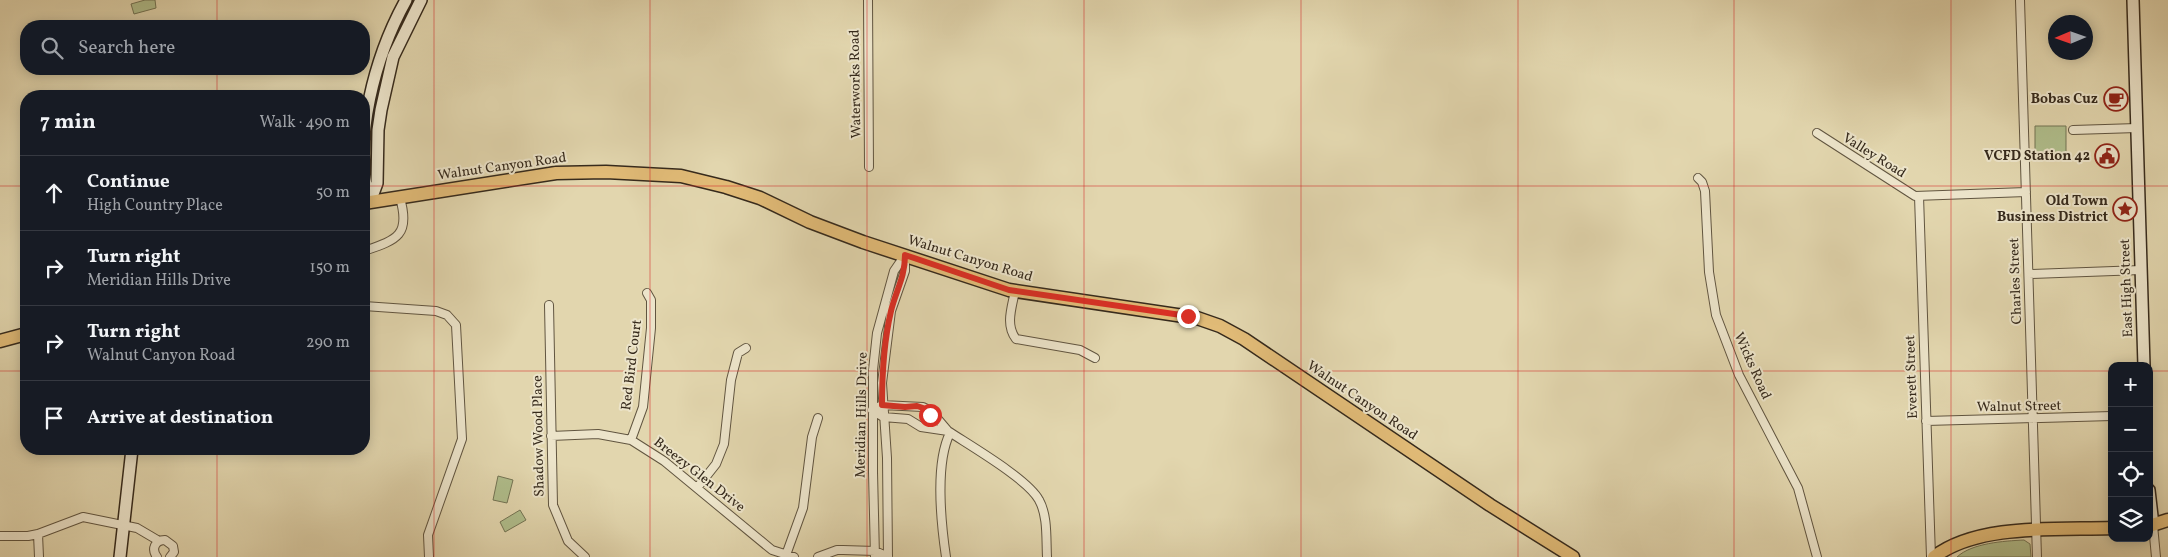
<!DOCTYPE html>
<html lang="en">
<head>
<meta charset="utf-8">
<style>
  body { margin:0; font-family:Vollkorn,serif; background:#242831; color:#f1f3f6 }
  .controls { position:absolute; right:15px; bottom:15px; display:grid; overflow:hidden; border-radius:10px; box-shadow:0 2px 12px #0003 }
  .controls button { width:45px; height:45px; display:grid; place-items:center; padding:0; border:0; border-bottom:1px solid #363941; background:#171b24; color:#f1f3f6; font:25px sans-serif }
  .compass { position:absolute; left:2048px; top:15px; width:45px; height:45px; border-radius:50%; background:#171b24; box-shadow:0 2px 12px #0003; rotate:268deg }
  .stop { position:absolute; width:15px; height:15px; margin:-11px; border:4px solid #d93025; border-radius:50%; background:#fff }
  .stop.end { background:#d93025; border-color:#fff; box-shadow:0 1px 5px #0008 }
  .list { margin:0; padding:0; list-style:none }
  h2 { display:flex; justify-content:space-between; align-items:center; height:65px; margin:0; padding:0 20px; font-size:21px }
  h2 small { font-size:16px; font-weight:400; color:#9ea1a6 }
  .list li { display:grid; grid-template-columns:32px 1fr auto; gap:15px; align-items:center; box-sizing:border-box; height:75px; padding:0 20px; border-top:1px solid #363941 }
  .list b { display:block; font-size:19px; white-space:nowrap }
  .list p { margin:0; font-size:16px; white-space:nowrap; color:#9ea1a6 }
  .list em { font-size:16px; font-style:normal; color:#9ea1a6 }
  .icon { flex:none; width:28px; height:28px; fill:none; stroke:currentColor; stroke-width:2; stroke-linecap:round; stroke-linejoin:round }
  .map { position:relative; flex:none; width:2168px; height:557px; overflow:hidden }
  .search { position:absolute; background:#171b24; box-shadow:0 2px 12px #0003; left:20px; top:20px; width:350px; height:55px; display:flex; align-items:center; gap:12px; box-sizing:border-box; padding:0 18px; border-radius:20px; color:#9ea1a6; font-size:19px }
  .panel { position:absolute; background:#171b24; box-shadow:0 2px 12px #0003; left:20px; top:90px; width:350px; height:365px; border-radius:20px }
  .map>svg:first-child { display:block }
  .green { fill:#b0be8c; stroke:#737454 }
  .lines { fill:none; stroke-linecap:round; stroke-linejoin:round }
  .street-casing { stroke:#615540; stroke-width:10 }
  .secondary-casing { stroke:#362a1c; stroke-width:14 }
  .primary-casing { stroke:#362a1c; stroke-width:15 }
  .street { stroke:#ece4ca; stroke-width:8 }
  .secondary { stroke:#ece4ca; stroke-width:11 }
  .primary { stroke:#e1bb77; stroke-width:12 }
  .route { stroke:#d93025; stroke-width:6 }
  .grid { fill:none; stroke:#d62828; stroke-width:1; stroke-opacity:0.55 }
  .labels { text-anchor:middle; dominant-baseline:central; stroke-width:4; stroke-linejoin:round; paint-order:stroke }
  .street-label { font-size:14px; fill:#362a1c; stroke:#ece4ca }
  .poi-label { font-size:14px; font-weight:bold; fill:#362a1c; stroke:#ece4ca; text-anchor:end }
</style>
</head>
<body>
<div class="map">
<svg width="2168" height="557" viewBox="0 0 2168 557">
  <rect width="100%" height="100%" fill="#e2d6ae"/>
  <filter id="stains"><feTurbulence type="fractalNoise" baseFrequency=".004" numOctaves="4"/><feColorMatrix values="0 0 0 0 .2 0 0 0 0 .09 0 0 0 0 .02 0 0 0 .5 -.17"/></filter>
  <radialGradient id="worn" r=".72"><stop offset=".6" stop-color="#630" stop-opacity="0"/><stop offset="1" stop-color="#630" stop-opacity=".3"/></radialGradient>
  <!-- green -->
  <path class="green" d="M145 0H155L156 8 134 14 131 4Z
    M2035 126H2066V155H2035Z
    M498 476 513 480 507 503 493 500Z
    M520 510 526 520 505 532 500 522Z
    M2024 540 2030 544 2031 557H1957C1972 543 2004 541 2024 540Z"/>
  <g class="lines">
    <!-- street casing -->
    <g class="street-casing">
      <path id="street" d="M868 0 869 167
        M2020 0 2037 557
        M2073 130 2137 128
        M1817 133 1915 196 2026 192
        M1698 178 1702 182 1705 191 1709 272 1716 315 1739 375 1798 488 1817 557
        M1919 196 1931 557
        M364 251C396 240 411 236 400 198
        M2029 274 2141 270
        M1015 291C1012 307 1005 325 1016 339L1080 350 1095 358
        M549 305 553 505 568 541 585 557
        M364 306 436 311 447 315 456 325 462 439 428 535 429 557
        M882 405 923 407 931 411 948 431 921 427 908 419 883 417 872 410Z
        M1926 421 2112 416
        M948 431C969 445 1028 479 1039 500 1048 516 1046 539 1047 557
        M551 436 598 434 631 440 664 461 772 550 794 557
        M631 440 643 407 651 328V300L647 293
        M697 488 716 464 724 444 731 380 738 353 746 348
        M2153 525 2156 557
        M38 534 39 557
        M0 536H28L38 534 83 517 137 528 159 541
        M786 555 803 508 812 437 818 418
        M157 557C151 549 155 540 165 540L173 546 174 552 170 557
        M818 557 837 550H843L875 551 888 557
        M875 557 873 472V370L877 333 894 271 905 255V271L891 311 882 383 887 458 888 557
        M946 557C941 523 935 463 950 433"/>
    </g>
    <!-- secondary casing -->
    <g class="secondary-casing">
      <path id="secondary" d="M2133 0 2144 366
        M370 202 377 183 378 130 381 110 393 57 421 0
        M370 202C351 141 376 54 406 0
        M2149 490 2153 525
        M120 557 132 449"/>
    </g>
    <!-- primary casing -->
    <g class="primary-casing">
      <path id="primary" d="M364 203 556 173 606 172 681 176 726 187 760 198 810 222 863 242 1009 290 1197 318 1220 326 1244 339 1490 505 1573 557
        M0 341 26 334
        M2149 526 2168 520
        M1934 557C1978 523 2059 530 2112 528"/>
    </g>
    <!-- street -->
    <use href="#street" class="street"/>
    <!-- secondary -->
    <use href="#secondary" class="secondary"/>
    <!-- primary -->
    <use href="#primary" class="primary"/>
  </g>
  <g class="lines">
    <!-- route -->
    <path class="route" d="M930 415 929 410 917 406 905 407 882 405C882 374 884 341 891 311 896 290 905 278 905 255L1009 290 1188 316"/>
  </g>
  <!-- grid -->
  <path class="grid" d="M217 0V26M434 0V557M650 0V557M867 0V557M1084 0V557M1301 0V557M1518 0V557M1734 0V557M1951 0V557M217 69V96M0 186H26M364 186H2168M0 371H26M364 371H2112M2149 371H2168M217 449V557"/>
  <!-- icons -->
  <defs>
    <g id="cafe-ring" transform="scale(1.25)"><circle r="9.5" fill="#ece4ca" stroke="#8f2418" stroke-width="1.5"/><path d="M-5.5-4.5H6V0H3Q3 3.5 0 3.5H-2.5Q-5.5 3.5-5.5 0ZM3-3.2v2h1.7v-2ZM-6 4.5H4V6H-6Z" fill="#8f2418"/></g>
    <g id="civic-ring" transform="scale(1.25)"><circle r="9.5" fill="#ece4ca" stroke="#8f2418" stroke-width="1.5"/><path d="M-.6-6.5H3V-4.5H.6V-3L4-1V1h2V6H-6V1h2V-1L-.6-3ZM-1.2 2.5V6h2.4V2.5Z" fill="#8f2418"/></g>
    <g id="sight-ring" transform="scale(1.25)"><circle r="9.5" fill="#ece4ca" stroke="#8f2418" stroke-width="1.5"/><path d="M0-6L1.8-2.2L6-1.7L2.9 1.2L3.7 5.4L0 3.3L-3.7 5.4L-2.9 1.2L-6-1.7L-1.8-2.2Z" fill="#8f2418"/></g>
  </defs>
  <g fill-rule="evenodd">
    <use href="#cafe-ring" x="2116" y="99"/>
    <use href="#civic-ring" x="2107" y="156"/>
    <use href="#sight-ring" x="2125" y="209"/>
  </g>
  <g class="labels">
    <!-- street labels -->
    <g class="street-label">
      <text transform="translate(856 84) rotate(-91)">Waterworks Road</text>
      <text transform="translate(1874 156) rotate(32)">Valley Road</text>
      <text transform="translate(502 167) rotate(-8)">Walnut Canyon Road</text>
      <text transform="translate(970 259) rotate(17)">Walnut Canyon Road</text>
      <text transform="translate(2016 281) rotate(-92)">Charles Street</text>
      <text transform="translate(2127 288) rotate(-92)">East High Street</text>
      <text transform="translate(632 365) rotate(-83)">Red Bird Court</text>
      <text transform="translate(1752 366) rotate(66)">Wicks Road</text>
      <text transform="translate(1912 377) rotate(-92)">Everett Street</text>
      <text transform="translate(1362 401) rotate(34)">Walnut Canyon Road</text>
      <text transform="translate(2019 407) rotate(-1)">Walnut Street</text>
      <text transform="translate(862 415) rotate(-89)">Meridian Hills Drive</text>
      <text transform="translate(539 436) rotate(-91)">Shadow Wood Place</text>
      <text transform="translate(699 475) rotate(38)">Breezy Glen Drive</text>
    </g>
    <!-- poi labels -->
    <g class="poi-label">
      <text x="2098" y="99">Bobas Cuz</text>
      <text x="2090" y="156">VCFD Station 42</text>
      <text x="2108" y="201">Old Town<tspan x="2108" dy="16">Business District</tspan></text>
    </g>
  </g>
  <rect width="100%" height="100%" filter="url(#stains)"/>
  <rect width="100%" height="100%" fill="url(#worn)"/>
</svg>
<div class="controls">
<button>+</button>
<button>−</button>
<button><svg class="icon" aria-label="locate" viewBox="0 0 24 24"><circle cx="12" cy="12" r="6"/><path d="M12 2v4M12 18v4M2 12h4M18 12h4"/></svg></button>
<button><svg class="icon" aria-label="layers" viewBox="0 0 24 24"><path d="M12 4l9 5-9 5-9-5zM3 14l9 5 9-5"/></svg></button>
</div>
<svg class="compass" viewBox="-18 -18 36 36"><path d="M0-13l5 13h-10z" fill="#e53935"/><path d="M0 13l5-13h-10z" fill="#9ea1a6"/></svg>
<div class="stop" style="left:930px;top:415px"></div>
<div class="stop end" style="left:1188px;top:316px"></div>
<div class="search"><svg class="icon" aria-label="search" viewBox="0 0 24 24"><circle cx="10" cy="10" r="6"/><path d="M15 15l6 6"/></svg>Search here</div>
<section class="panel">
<h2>7 min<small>Walk · 490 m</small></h2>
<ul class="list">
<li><svg class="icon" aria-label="ahead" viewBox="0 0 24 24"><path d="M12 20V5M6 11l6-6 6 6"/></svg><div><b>Continue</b><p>High Country Place</p></div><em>50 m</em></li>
<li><svg class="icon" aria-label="right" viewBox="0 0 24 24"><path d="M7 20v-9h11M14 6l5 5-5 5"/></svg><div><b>Turn right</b><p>Meridian Hills Drive</p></div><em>150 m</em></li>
<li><svg class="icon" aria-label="right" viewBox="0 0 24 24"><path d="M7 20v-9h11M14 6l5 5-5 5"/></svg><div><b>Turn right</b><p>Walnut Canyon Road</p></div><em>290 m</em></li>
<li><svg class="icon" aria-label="arrive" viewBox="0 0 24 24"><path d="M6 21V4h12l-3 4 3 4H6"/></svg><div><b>Arrive at destination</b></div></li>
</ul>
</section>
</div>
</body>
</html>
